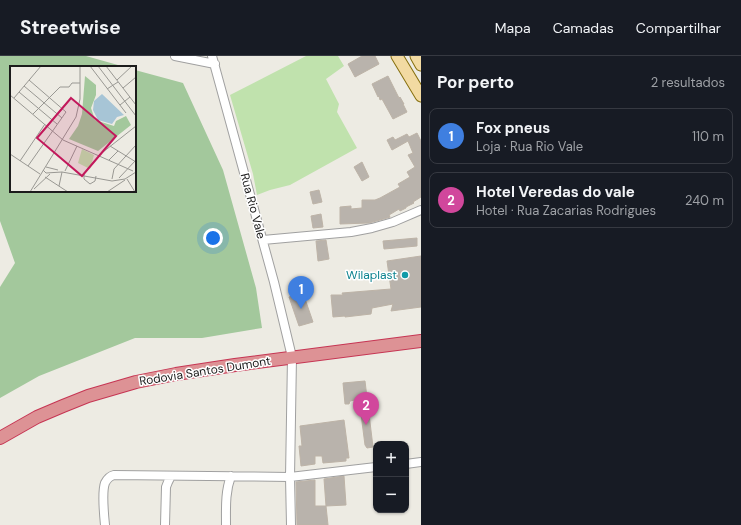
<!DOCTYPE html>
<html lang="pt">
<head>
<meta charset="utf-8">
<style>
  body { margin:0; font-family:"DM Sans",sans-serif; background:#20242c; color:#f1f3f6 }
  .controls { position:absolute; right:12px; bottom:12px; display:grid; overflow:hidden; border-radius:8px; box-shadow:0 1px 3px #0004 }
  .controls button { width:36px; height:36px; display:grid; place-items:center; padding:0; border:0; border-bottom:1px solid #363941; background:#171b24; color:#f1f3f6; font:20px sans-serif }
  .you { position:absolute; left:213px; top:182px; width:14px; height:14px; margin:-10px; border:3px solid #fff; border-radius:50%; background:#1a73e8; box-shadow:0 0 0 6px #1a73e833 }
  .badge { display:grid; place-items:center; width:26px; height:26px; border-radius:50%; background:#d69890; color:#fff; font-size:13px; font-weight:700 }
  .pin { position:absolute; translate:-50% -33px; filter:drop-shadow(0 1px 2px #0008) }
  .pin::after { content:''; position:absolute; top:21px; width:14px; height:12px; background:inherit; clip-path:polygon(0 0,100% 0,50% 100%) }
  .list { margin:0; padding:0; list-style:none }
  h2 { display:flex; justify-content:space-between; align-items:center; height:52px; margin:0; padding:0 16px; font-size:17px }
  h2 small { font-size:13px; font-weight:400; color:#9ea1a6 }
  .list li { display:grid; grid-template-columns:26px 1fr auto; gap:12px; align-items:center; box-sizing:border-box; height:56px; margin:0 8px 8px; padding:0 8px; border:1px solid #363941; border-radius:8px }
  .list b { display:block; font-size:15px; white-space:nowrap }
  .list p { margin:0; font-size:13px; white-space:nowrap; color:#9ea1a6 }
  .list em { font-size:13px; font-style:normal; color:#9ea1a6 }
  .map { position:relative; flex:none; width:421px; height:469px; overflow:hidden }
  header { display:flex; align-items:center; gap:24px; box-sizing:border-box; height:56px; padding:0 20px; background:#171b24; border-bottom:1px solid #363941 }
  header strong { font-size:19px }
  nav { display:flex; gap:22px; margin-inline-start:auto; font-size:14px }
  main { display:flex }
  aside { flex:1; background:#171b24 }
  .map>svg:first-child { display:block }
  .grass { fill:#c0e2ad }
  .forest { fill:#a3c89c }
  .building { fill:#b9b3ac; stroke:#bdb3a7 }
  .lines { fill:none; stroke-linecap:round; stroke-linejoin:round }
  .minor-casing { stroke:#a0a0a0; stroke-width:10 }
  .major-casing { stroke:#866f0e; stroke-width:13 }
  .highway-casing { stroke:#c63553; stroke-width:14 }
  .minor { stroke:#fff; stroke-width:8 }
  .major { stroke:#f2daa2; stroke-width:11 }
  .highway { stroke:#dd9295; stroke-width:12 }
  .culture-dot { fill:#0f9aa8; stroke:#fff; stroke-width:1.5 }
  .labels { text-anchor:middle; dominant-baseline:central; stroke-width:3; stroke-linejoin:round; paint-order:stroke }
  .street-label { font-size:12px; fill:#1c1c1c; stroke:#fff }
  .culture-label { font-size:12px; fill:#0d838f; stroke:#fff; text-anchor:end }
  .inset-road { fill:none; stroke:#999893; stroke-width:1 }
  .view { fill:#c2185b; fill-opacity:0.15; stroke:#c2185b; stroke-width:2 }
  .inset-edge { fill:none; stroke:#1c1c1c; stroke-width:2 }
</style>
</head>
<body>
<header>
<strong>Streetwise</strong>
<nav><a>Mapa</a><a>Camadas</a><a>Compartilhar</a></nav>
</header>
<main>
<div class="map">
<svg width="421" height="469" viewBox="0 0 421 469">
  <rect width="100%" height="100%" fill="#edebe3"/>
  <!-- grass -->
  <path class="grass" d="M306 0H338L344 10 326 23 339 48 337 56 357 92 290 129 270 134 257 139 253 118 230 39Z"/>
  <!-- forest -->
  <path class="forest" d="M0 0H86L125 11H11V135H135V14L183 27 223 114 256 232 262 272 202 282H135L39 320 0 342V231L15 207 0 165Z"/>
  <!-- building -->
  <path class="building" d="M362 0H375L379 8 355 21 348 8Z
    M388 20 399 42 400 41 404 48H403L407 56 393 63 382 43 380 44 379 40 378 41 372 28Z
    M417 77 421 85V141L413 146 414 147 406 151V152L400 155 399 153 389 159 390 161 387 162 369 167 340 168V151L351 150V153L362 152V144H375L380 142 400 131 398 128 410 121 407 116 415 111 408 99 413 97 408 85 392 94 387 84 393 81 395 84 407 78 409 81Z
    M362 106 369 121 362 125 354 111Z
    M319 134 322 146 313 148 310 136Z
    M321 158 323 171 313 172 311 160Z
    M417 182V190L384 193 383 185Z
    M326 184 329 203 318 205 316 185Z
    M421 200V251L391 255 393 248 372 252 371 258 345 261V260L333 261 331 239H343L342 237 391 233 387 205Z
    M303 237 313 266 299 270 289 241Z
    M365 325 373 391 367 392 365 389 359 343 350 345 349 348H345L343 327Z
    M344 364 349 402H346V405L323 407 322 400H315V408L301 410 299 390H302L300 370Z
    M344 420 346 449 326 450 324 423Z
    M315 424V450H326L328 469H297L296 426Z"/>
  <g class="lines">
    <!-- minor casing -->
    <g class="minor-casing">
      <path id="minor" d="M175 0 215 8
        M212 0 274 226 292 301 290 421 291 469
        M263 184 351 176 372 172 393 166 421 154
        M406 408 421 406
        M105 469C104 459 102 435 105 427 107 423 110 420 114 419L290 421 376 411
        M165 469 166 431 168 426 171 420
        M226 469C226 452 225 436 231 420"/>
    </g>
    <!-- major casing -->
    <g class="major-casing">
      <path id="major" d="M397 0 421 40
        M416 0 421 9"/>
    </g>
    <!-- highway casing -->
    <g class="highway-casing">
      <path id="highway" d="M0 382 37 361 63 350 88 340 136 326 176 318 235 309 421 285"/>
    </g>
    <!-- minor -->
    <use href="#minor" class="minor"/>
    <!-- major -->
    <use href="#major" class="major"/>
    <!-- highway -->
    <use href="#highway" class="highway"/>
  </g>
  <!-- markers -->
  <circle class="culture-dot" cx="405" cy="219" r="4"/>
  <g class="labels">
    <!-- street labels -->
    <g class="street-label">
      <text transform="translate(253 150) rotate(75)">Rua Rio Vale</text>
      <text transform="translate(205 315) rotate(-9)">Rodovia Santos Dumont</text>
    </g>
    <!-- culture labels -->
    <g class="culture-label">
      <text x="397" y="219">Wilaplast</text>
    </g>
  </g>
  <!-- overview -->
  <g transform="translate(10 10)">
    <rect width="126" height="126" fill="#edebe3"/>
    <path d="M72 83 84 89 80 103 68 97Z" fill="#c0e2ad"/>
    <path d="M75 10 86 19V29L81 42 85 54 104 60 106 55 116 50 121 59 88 85 59 73 68 60 72 48Z" fill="#a3c89c"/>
    <path d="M92 28 114 49 107 51 102 58 88 54 83 44 84 35Z" fill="#a7c5d6"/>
    <path class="inset-road" d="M80 0 116 47M88 0 126 50M96 0 126 39M107 14 122 0M14 20 52 52M113 22 126 11M97 23 108 16M9 26 47 58M0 29 53 74 123 105M4 32 31 0M110 39 120 31M23 48 50 21H59L62 17H70M100 80 126 96M0 88 30 108M88 90 126 60M99 94 108 85M10 95 35 58M18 100 56 46 19 14M36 101 48 104M33 104 36 107 52 106 102 115 115 113 126 106M55 105 67 80M74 108V113L80 118 85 115 86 110M35 111 58 126M109 112 126 94M102 113 104 103 126 79M117 113 125 126M49 120 52 106M24 123 40 108M20 126 66 51 70 33V0M97 126 115 114"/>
    <path class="view" d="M61 32 106 70 72 110 27 72Z"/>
    <rect width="126" height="126" class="inset-edge"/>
  </g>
</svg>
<div class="controls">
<button>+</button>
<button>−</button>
</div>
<div class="you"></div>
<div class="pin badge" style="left:301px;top:253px;background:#3f7fe0">1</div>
<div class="pin badge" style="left:366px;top:369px;background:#d1479c">2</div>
</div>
<aside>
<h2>Por perto<small>2 resultados</small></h2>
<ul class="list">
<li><span class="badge" style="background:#3f7fe0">1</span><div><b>Fox pneus</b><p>Loja · Rua Rio Vale</p></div><em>110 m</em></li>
<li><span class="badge" style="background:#d1479c">2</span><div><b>Hotel Veredas do vale</b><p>Hotel · Rua Zacarias Rodrigues</p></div><em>240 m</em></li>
</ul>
</aside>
</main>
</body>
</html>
